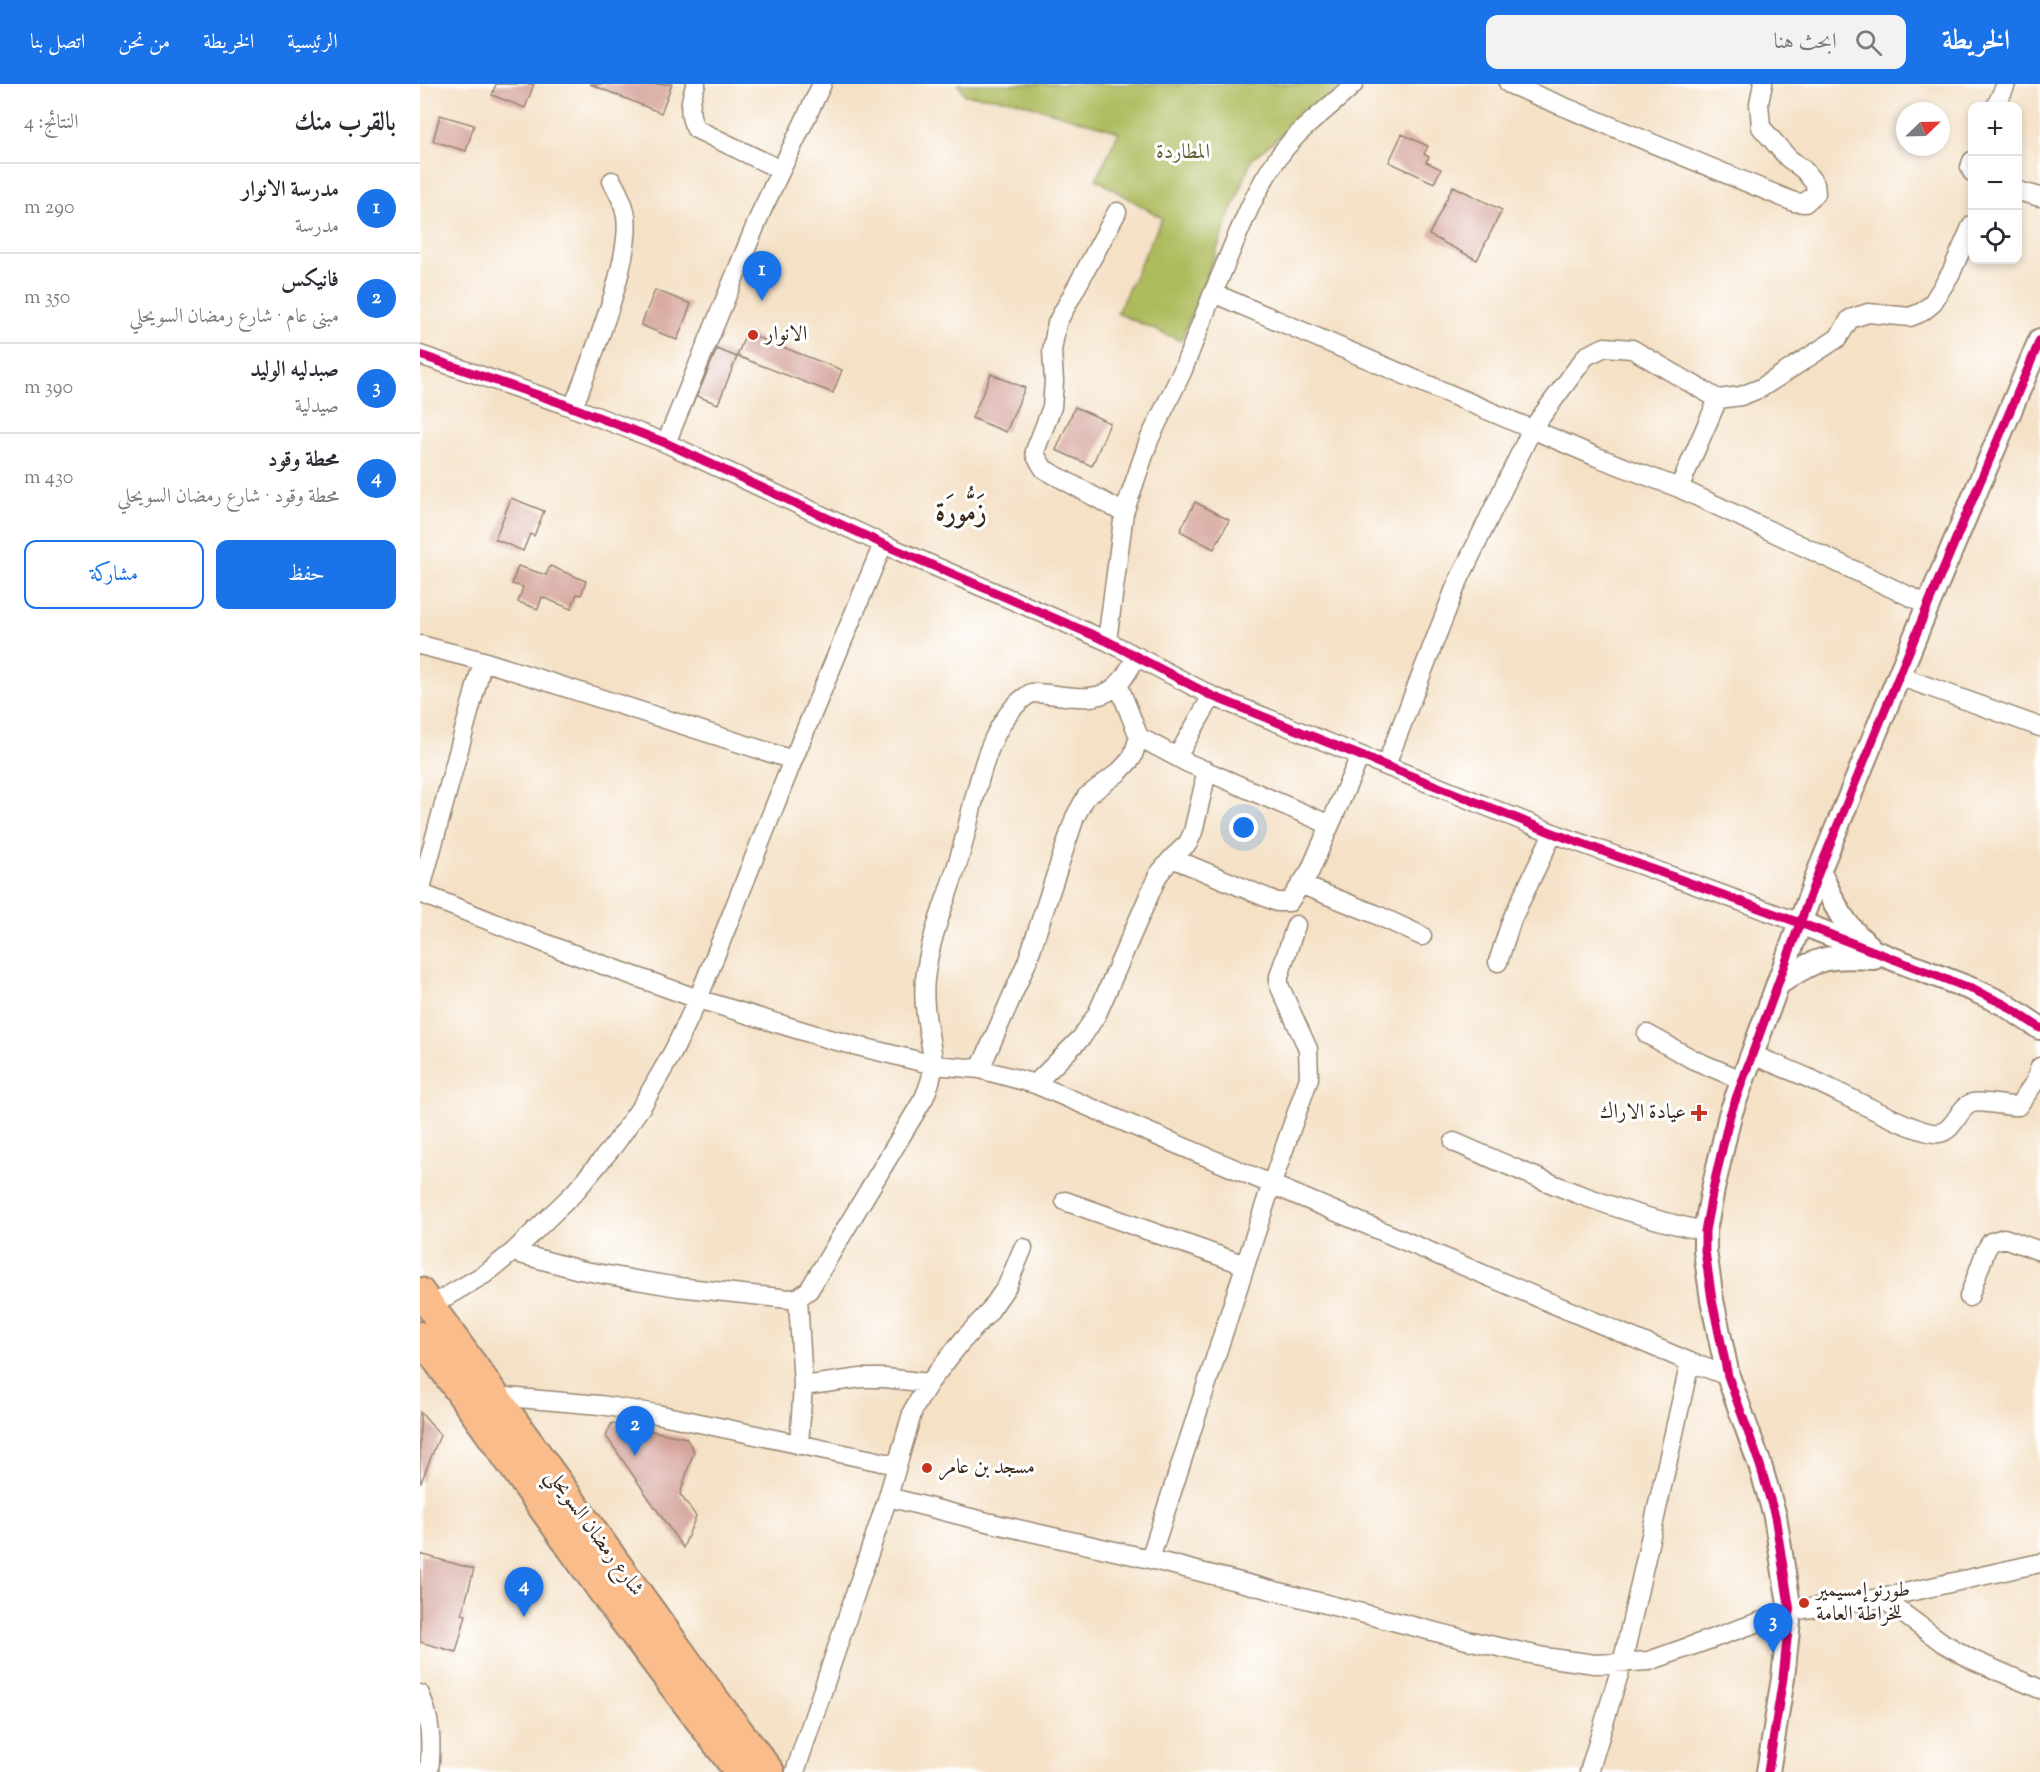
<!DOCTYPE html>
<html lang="ar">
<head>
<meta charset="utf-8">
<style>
  body { margin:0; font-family:"Sorts Mill Goudy",Amiri,serif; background:#f2f2f3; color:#2b2b33; direction:rtl }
  .controls { position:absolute; right:18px; top:18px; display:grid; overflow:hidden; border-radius:12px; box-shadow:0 3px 9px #0003 }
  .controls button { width:54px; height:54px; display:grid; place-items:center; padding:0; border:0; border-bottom:2px solid #e1e1e2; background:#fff; color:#2b2b33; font:30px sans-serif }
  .compass { position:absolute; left:1476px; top:18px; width:54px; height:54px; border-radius:50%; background:#fff; box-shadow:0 3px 9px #0003; rotate:67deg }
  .you { position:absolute; left:824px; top:744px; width:21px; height:21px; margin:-15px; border:4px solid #fff; border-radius:50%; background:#1a73e8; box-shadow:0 0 0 9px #1a73e833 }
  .badge { display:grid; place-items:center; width:39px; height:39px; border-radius:50%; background:#1a73e8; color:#fff; font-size:20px; font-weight:700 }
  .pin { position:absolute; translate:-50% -50px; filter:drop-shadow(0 2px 3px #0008) }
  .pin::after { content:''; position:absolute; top:32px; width:21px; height:18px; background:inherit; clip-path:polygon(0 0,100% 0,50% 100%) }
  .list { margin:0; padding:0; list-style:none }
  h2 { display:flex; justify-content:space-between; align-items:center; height:78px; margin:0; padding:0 24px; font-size:26px }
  h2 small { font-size:20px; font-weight:400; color:#7c7c81 }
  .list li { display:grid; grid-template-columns:39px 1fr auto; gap:18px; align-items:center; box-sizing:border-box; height:90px; padding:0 24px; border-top:2px solid #e1e1e2 }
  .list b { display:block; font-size:22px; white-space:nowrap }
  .list p { margin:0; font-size:20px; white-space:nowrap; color:#7c7c81 }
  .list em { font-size:20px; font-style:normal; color:#7c7c81 }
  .actions { display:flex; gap:12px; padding:18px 24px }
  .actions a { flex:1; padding:14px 0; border:2px solid #1a73e8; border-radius:12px; text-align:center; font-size:21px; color:#1a73e8 }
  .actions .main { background:#1a73e8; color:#fff }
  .icon { flex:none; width:33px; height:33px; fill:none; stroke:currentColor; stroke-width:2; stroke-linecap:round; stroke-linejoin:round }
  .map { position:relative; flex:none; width:1620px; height:1688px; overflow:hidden; direction:ltr }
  header { display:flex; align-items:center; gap:36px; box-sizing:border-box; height:84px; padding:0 30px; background:#1a73e8; color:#fff }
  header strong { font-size:28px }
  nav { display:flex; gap:33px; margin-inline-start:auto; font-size:21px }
  .search { width:420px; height:54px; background:#f2f2f3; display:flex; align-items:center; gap:15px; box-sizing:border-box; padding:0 21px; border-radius:12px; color:#7c7c81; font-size:22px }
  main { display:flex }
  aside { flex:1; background:#fff }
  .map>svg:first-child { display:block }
  .green { fill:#aebb5d; stroke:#74723e; stroke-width:1.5 }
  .building { fill:#d4a299 }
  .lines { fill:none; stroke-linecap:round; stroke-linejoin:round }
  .minor-casing { stroke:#988672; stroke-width:21 }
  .tertiary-casing { stroke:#988672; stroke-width:26 }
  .primary-casing { stroke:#988672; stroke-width:32 }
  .minor { stroke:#fff; stroke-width:18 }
  .tertiary { stroke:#fff; stroke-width:22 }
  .primary { stroke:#fabc8b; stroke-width:28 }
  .cycleway-casing { stroke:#fff; stroke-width:13 }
  .cycleway { stroke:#d6006c; stroke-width:9 }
  .poi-dot { fill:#c8321e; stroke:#fff; stroke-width:2 }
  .labels { text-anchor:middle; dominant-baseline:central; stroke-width:6; stroke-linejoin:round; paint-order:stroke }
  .park-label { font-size:21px; fill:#635d34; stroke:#fff }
  .poi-label { font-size:21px; fill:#3b2a1e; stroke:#fff; text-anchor:start }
  .street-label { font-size:21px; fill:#3b2a1e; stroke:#fff }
  .district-label { font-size:27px; font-weight:bold; fill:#3b2a1e; stroke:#fff }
</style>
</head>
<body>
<header>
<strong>الخريطة</strong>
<div class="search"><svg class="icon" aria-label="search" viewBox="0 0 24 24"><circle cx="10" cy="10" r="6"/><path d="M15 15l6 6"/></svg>ابحث هنا</div>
<nav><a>الرئيسية</a><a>الخريطة</a><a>من نحن</a><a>اتصل بنا</a></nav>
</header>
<main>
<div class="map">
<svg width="1620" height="1688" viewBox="0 0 1620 1688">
  <rect width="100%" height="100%" fill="#fff"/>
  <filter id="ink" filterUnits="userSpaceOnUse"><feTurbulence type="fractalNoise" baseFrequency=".0167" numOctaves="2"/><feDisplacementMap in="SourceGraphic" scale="12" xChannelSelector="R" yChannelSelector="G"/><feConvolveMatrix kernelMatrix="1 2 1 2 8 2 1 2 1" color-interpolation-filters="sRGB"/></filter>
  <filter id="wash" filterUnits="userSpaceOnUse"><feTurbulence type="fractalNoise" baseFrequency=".008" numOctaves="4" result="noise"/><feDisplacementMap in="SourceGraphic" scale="24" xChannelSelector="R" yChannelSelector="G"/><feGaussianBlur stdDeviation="1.35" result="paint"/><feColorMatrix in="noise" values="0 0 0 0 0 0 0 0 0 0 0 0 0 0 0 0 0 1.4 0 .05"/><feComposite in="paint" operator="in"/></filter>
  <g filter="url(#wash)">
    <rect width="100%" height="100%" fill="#f4e1c6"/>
    <!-- green -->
    <path class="green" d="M538 0H923L832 75 761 257 697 229 742 134 676 95 699 48 592 16 545 11Z"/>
    <g id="blocks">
      <!-- building -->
      <path class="building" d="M76 0H114L105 24 72 11Z
        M170 0H252L241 29Z
        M20 31 54 41 46 67 13 57Z
        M982 50 1008 62 1004 70 1009 73 1006 78 1021 85 1014 99 969 78Z
        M1033 102 1082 126 1057 176 1009 151Z
        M235 206 271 220 257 256 221 241Z
        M326 249 422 286 413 309 317 272Z
        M297 265 317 273 298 320 277 312Z
        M571 290 605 304 586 348 552 334Z
        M655 323 690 339 672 382 636 366Z
        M91 414 124 427 114 452 110 450 103 467 75 455Z
        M775 418 809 436 794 465 760 447Z
        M98 482 126 491 130 482 166 497 161 511 157 510 151 525 122 513 118 525 98 518 103 503 92 500Z
        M0 1328 20 1351 1 1398H0Z
        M192 1339 266 1354 274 1367 260 1410 276 1432 263 1464 186 1352Z
        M0 1470 54 1485 42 1530 46 1531 36 1568 0 1558Z"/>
    </g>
  </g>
  <g filter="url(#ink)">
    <use href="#blocks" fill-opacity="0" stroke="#988672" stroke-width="1.5"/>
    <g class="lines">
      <!-- minor casing -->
      <g class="minor-casing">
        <path id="minor" d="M276 0C270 16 267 30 276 45L361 86
          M1089 0 1374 118 1385 119 1396 109 1395 100 1384 86 1368 74 1341 43 1339 19 1343 0
          M1576 22 1586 0
          M1552 77 1550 83 1552 88
          M1598 107 1620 113
          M697 128 637 239 632 267 634 297 632 323 615 367 616 372 624 385 704 429
          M793 209C816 158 836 93 876 52 894 34 916 18 934 0
          M0 271 141 319 246 359 463 460 687 557 792 612 1133 749 1380 839
          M153 324C169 280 216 169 205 127 203 117 197 106 192 97
          M246 359 342 126 402 0
          M1259 404 1298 315 1321 312 1341 304 1418 254 1430 235 1448 229 1490 233 1502 228 1512 220 1531 189 1552 141
          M687 557 704 429 729 356 762 288 793 209 1177 373 1259 404 1508 521
          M0 561 63 577 373 676
          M1479 592 1620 643
          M698 600 719 653 768 679 910 741
          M757 673 792 612
          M966 681 1036 502 1112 345 1166 272 1185 263 1212 265 1298 315
          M752 774 857 818H869L890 787 940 672
          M882 801 955 830 1002 852
          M0 808 63 577
          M0 809 142 866 278 915 409 955 474 971 514 981 560 985 615 1000 1270 1278 1308 1292
          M1078 878 1092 835 1133 749
          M1227 950 1274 976 1324 997
          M1333 971C1354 980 1376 988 1397 998 1418 1007 1501 1053 1519 1049 1535 1047 1538 1023 1552 1019 1563 1016 1585 1023 1598 1022L1615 998 1620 983
          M560 985 607 878 655 733 666 713 699 688 712 674 719 653
          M615 1000 662 953 677 930 738 791 752 774 768 759 773 748 784 701 785 686
          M1034 1058C1116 1094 1197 1130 1285 1147
          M645 1117 825 1181
          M93 1168 160 1186 210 1195 258 1203 369 1215 378 1214 389 1206 504 1014C508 1005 512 994 513 983 514 975 511 965 510 956 506 934 502 910 506 888 511 850 527 814 538 778 554 728 562 638 611 609 639 608 676 624 698 600 706 593 711 581 717 572
          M1549 1213 1566 1166 1571 1158 1584 1154 1620 1167
          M378 1214 383 1302 379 1361
          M10 1222 65 1190 93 1168 154 1109 195 1060 223 1020 254 966 278 915 373 676 463 460
          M383 1302 441 1294H465L509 1299
          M75 1312 180 1321 237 1330 476 1381
          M468 1413 567 1438 730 1475 1047 1556 1124 1573 1175 1580 1229 1577 1370 1527 1462 1514 1620 1479
          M730 1475 851 1102 889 994 888 965 859 901V892L876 841
          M1462 1514 1523 1559 1553 1576 1620 1605
          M0 1610C11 1635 12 1660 9 1688
          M375 1688 468 1413 493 1326 509 1299 542 1257 569 1228 587 1202 603 1164
          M1169 1688 1202 1580 1270 1278"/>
      </g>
      <!-- tertiary casing -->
      <g class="tertiary-casing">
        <path id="tertiary" d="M1399 787C1413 816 1421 840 1448 861
          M1380 839 1554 906 1584 920 1620 944
          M1358 900C1397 873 1407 871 1454 874
          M1348 1688 1363 1594 1370 1527 1355 1432 1340 1381 1308 1292 1292 1216 1285 1167V1147L1293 1105 1310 1031 1399 787 1508 521 1620 256"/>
      </g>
      <!-- primary casing -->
      <g class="primary-casing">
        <path id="primary" d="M0 1208 294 1615 350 1688
          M0 1252 191 1519 319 1688"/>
      </g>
      <!-- minor -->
      <use href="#minor" class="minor"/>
      <!-- tertiary -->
      <use href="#tertiary" class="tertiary"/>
      <!-- primary -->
      <use href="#primary" class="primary"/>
      <!-- cycleway casing -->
      <g class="cycleway-casing">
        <path id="cycleway" d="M0 271 141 319 246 359 463 460 687 557 792 612 1133 749 1380 839 1554 906 1584 920 1620 944
          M1348 1688 1363 1594 1370 1527 1355 1432 1340 1381 1308 1292 1292 1216 1285 1167V1147L1293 1105 1310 1031 1399 787 1508 521 1620 256"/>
      </g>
      <!-- cycleway -->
      <use href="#cycleway" class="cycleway"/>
    </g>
  </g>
  <!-- markers -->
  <g class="poi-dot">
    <circle cx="333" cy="251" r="6"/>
    <path d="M1276 1020h6v6h6v6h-6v6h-6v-6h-6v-6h6z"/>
    <circle cx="507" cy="1384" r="6"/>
    <circle cx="1384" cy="1519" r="6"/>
  </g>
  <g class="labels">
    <!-- park labels -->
    <g class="park-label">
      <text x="763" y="69">المطاردة</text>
    </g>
    <!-- poi labels -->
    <g class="poi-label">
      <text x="345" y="251">الانوار</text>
      <text x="1266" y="1029" text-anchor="end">عيادة الاراك</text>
      <text x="519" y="1384">مسجد بن عامر</text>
      <text x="1396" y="1507">طورنو إمسيمير<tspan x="1396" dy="24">للخراطة العامة</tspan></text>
    </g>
    <!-- street labels -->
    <g class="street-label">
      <text transform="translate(174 1449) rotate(54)">شارع رمضان السويحلي</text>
    </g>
    <!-- district labels -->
    <g class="district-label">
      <text x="541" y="430">زَمُّورَة</text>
    </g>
  </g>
</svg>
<div class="controls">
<button>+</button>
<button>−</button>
<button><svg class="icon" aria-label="locate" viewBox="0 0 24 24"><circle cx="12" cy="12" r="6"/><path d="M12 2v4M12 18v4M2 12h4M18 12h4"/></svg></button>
</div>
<svg class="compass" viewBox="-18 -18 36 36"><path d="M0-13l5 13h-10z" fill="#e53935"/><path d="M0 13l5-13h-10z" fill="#7c7c81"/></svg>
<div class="you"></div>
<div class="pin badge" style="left:342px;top:217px">1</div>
<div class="pin badge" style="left:215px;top:1372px">2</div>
<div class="pin badge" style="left:1353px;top:1569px">3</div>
<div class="pin badge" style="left:104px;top:1533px">4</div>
</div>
<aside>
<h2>بالقرب منك<small>النتائج: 4</small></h2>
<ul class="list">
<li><span class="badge">1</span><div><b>مدرسة الانوار</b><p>مدرسة</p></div><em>290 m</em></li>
<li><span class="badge">2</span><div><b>فانيكس</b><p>مبنى عام · شارع رمضان السويحلي</p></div><em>350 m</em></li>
<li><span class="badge">3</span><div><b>صبدليه الوليد</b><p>صيدلية</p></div><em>390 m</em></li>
<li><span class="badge">4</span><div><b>محطة وقود</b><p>محطة وقود · شارع رمضان السويحلي</p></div><em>430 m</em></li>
</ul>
<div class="actions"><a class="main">حفظ</a><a>مشاركة</a></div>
</aside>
</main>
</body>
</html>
